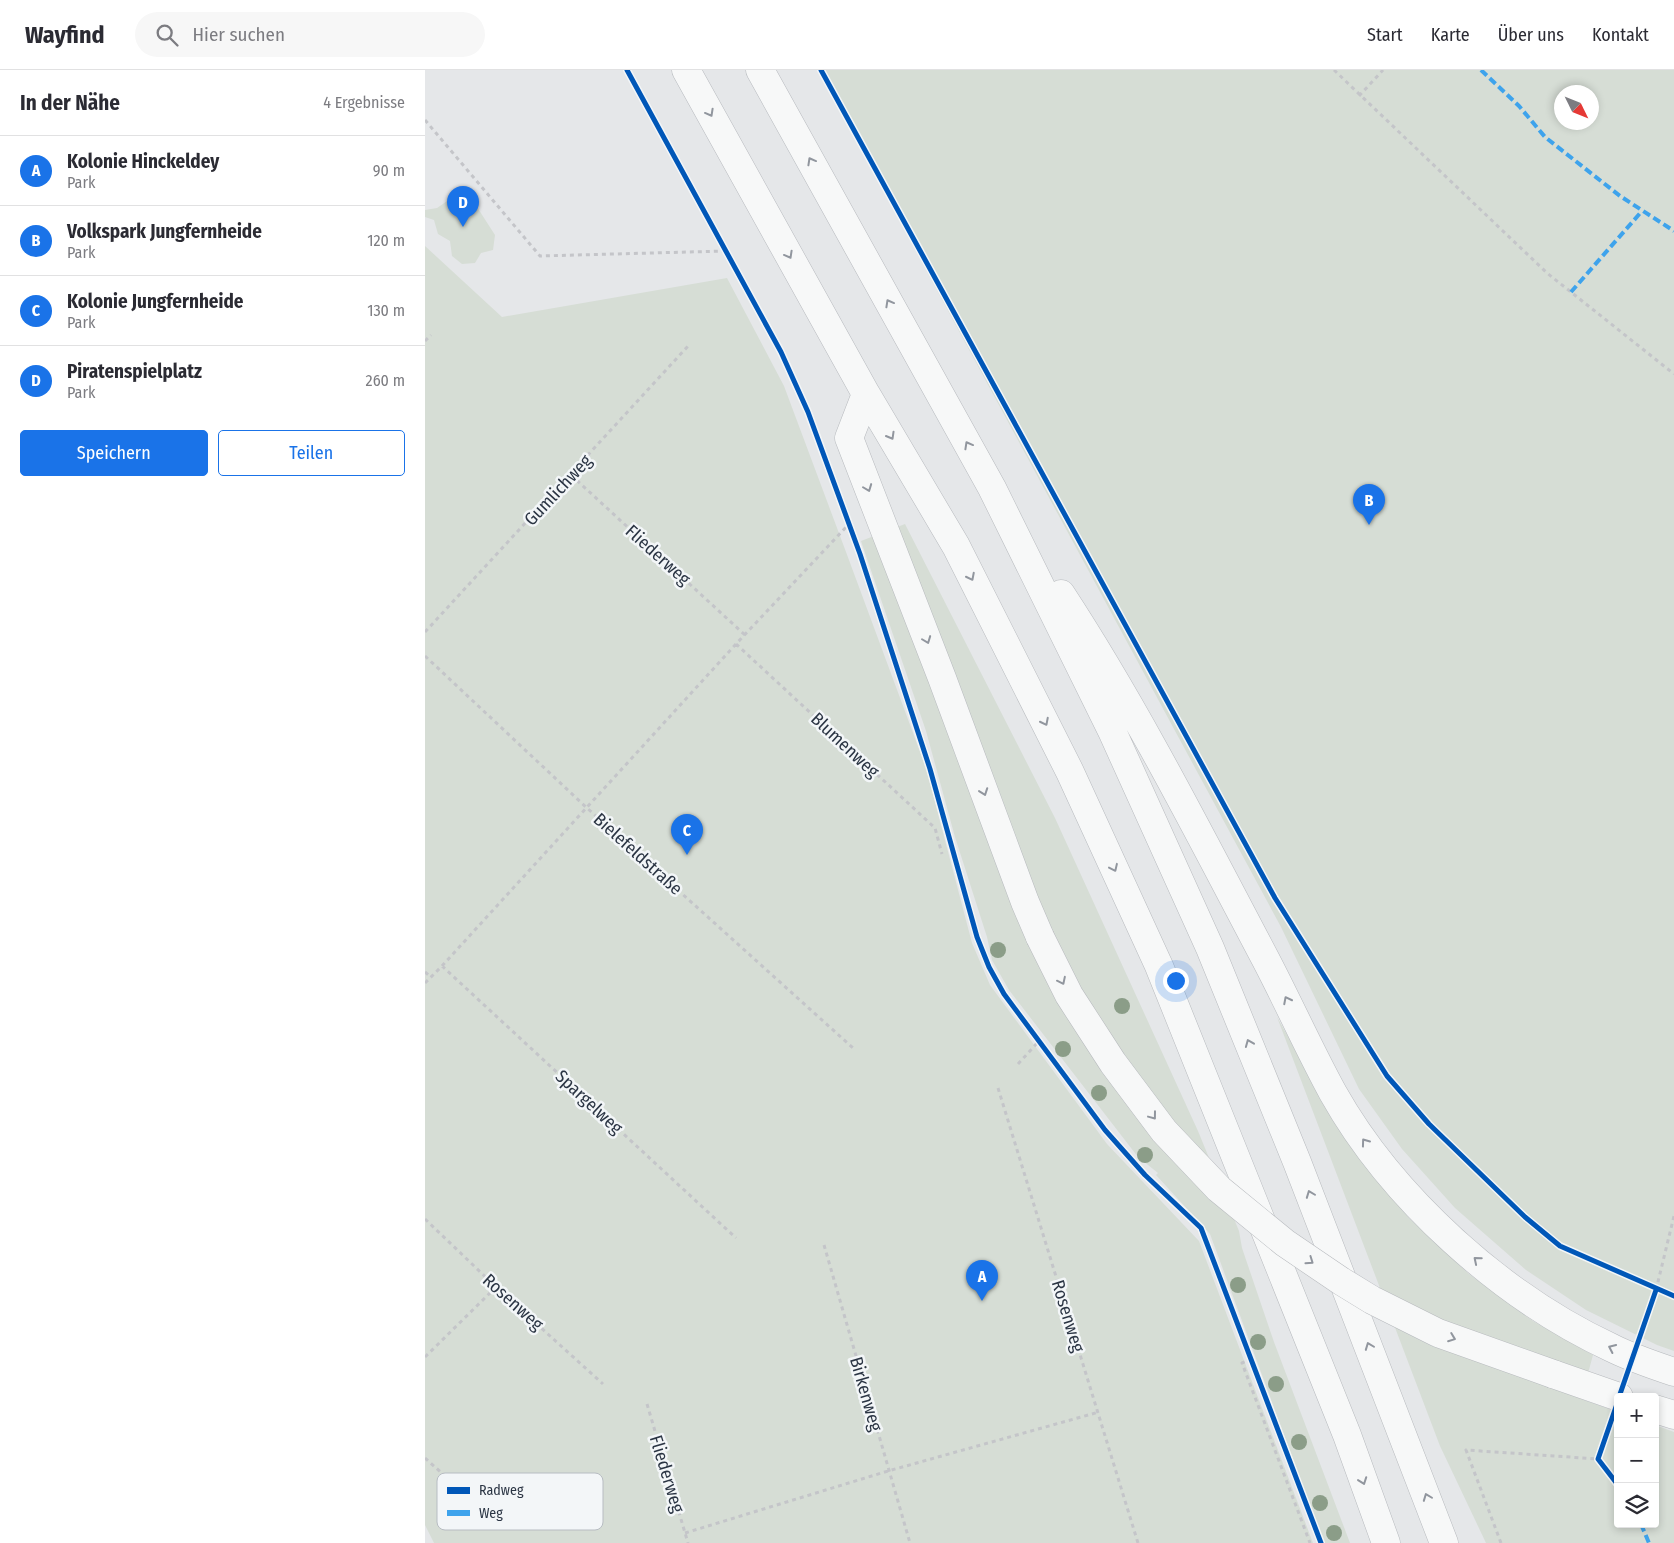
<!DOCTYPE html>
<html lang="de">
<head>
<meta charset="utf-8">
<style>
  body { margin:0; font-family:"Fira Sans Condensed",sans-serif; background:#f7f7f7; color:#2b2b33 }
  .controls { position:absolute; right:15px; bottom:15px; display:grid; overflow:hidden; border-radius:5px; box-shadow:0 2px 8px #0003 }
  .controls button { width:45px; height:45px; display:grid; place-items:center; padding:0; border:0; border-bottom:1px solid #e1e1e2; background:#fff; color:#2b2b33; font:25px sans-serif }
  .compass { position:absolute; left:1129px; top:15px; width:45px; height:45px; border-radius:50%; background:#fff; box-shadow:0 2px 8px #0003; rotate:133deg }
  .you { position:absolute; left:750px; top:910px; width:18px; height:18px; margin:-12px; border:4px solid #fff; border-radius:50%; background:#1a73e8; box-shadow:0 0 0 8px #1a73e833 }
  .badge { display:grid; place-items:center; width:32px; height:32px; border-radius:50%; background:#1a73e8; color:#fff; font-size:16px; font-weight:700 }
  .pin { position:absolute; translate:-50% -41px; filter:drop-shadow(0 1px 2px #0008) }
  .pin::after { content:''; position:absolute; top:26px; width:18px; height:15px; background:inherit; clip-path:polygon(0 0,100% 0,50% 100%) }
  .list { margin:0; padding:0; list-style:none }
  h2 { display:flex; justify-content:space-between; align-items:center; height:65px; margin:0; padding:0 20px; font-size:21px }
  h2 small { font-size:16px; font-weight:400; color:#7c7c81 }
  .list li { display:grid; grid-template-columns:32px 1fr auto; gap:15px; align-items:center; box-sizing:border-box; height:70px; padding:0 20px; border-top:1px solid #e1e1e2 }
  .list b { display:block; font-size:19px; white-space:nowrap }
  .list p { margin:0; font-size:16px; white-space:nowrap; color:#7c7c81 }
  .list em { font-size:16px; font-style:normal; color:#7c7c81 }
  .actions { display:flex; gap:10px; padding:15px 20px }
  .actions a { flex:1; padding:11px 0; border:1px solid #1a73e8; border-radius:5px; text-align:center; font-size:18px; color:#1a73e8 }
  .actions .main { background:#1a73e8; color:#fff }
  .icon { flex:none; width:28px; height:28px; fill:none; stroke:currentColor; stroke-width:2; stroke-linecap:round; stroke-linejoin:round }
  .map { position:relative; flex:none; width:1249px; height:1473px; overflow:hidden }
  header { display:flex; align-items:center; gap:30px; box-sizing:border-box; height:70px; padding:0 25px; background:#fff; border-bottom:1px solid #e1e1e2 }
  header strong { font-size:24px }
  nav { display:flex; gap:28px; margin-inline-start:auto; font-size:18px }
  .search { width:350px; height:45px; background:#f7f7f7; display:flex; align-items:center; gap:12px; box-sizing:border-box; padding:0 18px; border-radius:28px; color:#7c7c81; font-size:19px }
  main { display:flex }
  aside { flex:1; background:#fff }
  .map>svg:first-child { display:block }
  .green { fill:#d6ddd5; fill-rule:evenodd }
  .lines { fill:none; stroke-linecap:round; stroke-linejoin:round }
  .highway-casing { stroke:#b7babe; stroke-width:29 }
  .path { stroke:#c4c5c9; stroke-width:3; stroke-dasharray:4 4; stroke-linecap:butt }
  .highway { stroke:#f7f8f8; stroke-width:28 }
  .highway-bridge-casing { stroke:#b7babe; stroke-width:29; stroke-linecap:butt }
  .highway-bridge { stroke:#f7f8f8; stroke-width:28 }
  .quiet { stroke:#3ea3ec; stroke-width:4; stroke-dasharray:8 4; stroke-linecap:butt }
  .cycleway-casing { stroke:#f3f6f8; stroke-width:8 }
  .cycleway { stroke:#0057b8; stroke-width:5 }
  .tree { fill:#8b9d88 }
  .oneway { stroke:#91969e }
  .labels { text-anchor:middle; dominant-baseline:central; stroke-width:5; stroke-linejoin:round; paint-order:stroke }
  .street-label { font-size:18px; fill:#2b3544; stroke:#f3f6f8 }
  .key { fill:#f3f6f8; stroke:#b7bcc2; stroke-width:1 }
  .key-label { font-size:14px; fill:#2b3544 }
</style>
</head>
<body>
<header>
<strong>Wayfind</strong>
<div class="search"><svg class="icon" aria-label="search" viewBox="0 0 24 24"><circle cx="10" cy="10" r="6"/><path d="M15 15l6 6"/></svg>Hier suchen</div>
<nav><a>Start</a><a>Karte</a><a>Über uns</a><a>Kontakt</a></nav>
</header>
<main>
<aside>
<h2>In der Nähe<small>4 Ergebnisse</small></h2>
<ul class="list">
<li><span class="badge">A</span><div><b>Kolonie Hinckeldey</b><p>Park</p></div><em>90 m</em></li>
<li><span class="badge">B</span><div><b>Volkspark Jungfernheide</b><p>Park</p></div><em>120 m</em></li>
<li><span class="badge">C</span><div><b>Kolonie Jungfernheide</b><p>Park</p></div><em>130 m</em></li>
<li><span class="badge">D</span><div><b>Piratenspielplatz</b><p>Park</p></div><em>260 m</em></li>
</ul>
<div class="actions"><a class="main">Speichern</a><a>Teilen</a></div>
</aside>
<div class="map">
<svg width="1249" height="1473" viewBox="0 0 1249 1473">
  <rect width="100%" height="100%" fill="#e5e7e9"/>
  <!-- green -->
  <path class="green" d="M393 0H1249V1281L1232 1275 1161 1240 1101 1200 1030 1138 977 1079 934 1019 856 857ZM1136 22H1166V52H1136Z
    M34 123 52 137 70 165 68 180 56 183 50 193 37 194 27 186 25 171 13 164 9 150 0 147V140L12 138Z
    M0 176 77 247 302 208 359 316 421 482 501 698 547 873 565 915 682 1074 774 1171 888 1473H9L0 1455Z
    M480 454 630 748 773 1061 814 1161 817 1178 849 1272 925 1473H899L785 1164 731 1105 733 1103 713 1087 584 920 567 890 562 867 530 767 501 661 436 471Z
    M852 947 889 1013 927 1072 984 1148 1044 1204 1108 1251 1168 1285 1156 1329 1193 1342V1454H1230V1355L1249 1362V1473H1061L1015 1376Z"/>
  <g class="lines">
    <!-- highway casing -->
    <g class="highway-casing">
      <path id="highway" d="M261 0 441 324 531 476 645 702 734 896 922 1365 961 1473
        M335 0 567 418 687 661 785 878 872 1092 1019 1473
        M441 324 424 368 517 608 600 832 615 867
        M636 524C712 640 776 767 841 890 864 934 884 979 908 1023 967 1128 1077 1227 1187 1278 1207 1288 1228 1295 1249 1302
        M1128 1304 1194 1327
        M1230 1339 1249 1345"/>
    </g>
    <!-- path -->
    <path class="path" d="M909 0 1122 203 1249 304
      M934 26 958 0
      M0 50 115 186 300 181
      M0 271 6 265
      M146 405 320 565
      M0 562 264 275
      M311 574 510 758 517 784
      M0 586 162 738 428 978
      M17 896 311 1168
      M0 902 6 907
      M0 913 17 896 311 574 424 454
      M593 994 614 971
      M573 1018 713 1473
      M0 1149 71 1217 178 1314
      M399 1175 485 1473
      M1231 1220 1249 1146
      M0 1287 71 1217
      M827 1289 817 1293 885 1473
      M222 1334 263 1473
      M0 1388 30 1415
      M260 1463 463 1401 674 1342
      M1076 1473 1041 1380 1173 1389"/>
    <!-- highway -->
    <use href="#highway" class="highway"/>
    <!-- highway-bridge casing -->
    <g class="highway-bridge-casing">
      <path id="highway-bridge" d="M615 867 644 925 688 993 739 1061 794 1119 860 1173 916 1211 947 1230 1013 1263 1128 1304"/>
    </g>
    <!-- highway-bridge -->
    <use href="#highway-bridge" class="highway-bridge"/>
    <!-- quiet -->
    <path class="quiet" d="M1056 0 1094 36 1120 67 1195 126 1249 161
      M1146 222 1217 141
      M1216 1454 1224 1473"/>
    <!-- cycleway casing -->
    <g class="cycleway-casing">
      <path id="cycleway" d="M202 0 356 282 383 342 435 484 505 699 552 867 564 897 579 924 680 1060 720 1105 776 1158 896 1473
        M396 0 850 828 962 1006 1004 1054 1100 1147 1135 1176 1249 1226
        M1194 1327 1231 1220
        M1193 1331 1173 1389 1193 1415"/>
    </g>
    <!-- cycleway -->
    <use href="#cycleway" class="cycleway"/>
  </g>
  <!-- trees -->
  <g class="tree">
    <circle cx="573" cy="880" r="8"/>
    <circle cx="697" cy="936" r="8"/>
    <circle cx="638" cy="979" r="8"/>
    <circle cx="674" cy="1023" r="8"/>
    <circle cx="720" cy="1085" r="8"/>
    <circle cx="813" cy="1215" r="8"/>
    <circle cx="833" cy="1272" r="8"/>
    <circle cx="851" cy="1314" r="8"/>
    <circle cx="874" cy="1372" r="8"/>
    <circle cx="895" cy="1433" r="8"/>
    <circle cx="909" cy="1463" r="8"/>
  </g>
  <!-- one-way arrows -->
  <defs><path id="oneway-chevron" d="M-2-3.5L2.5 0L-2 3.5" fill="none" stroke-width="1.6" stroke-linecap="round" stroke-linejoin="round" transform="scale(1.25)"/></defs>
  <g class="oneway">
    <use href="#oneway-chevron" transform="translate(285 43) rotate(61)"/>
    <use href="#oneway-chevron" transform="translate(386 91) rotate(-119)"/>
    <use href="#oneway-chevron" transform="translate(364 185) rotate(61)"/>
    <use href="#oneway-chevron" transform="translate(464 233) rotate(-119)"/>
    <use href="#oneway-chevron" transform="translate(466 366) rotate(60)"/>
    <use href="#oneway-chevron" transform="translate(543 375) rotate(-119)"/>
    <use href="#oneway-chevron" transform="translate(443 418) rotate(69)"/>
    <use href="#oneway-chevron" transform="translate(546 507) rotate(63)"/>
    <use href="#oneway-chevron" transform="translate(502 570) rotate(69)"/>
    <use href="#oneway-chevron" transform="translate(620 652) rotate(63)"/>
    <use href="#oneway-chevron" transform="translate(559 722) rotate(70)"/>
    <use href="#oneway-chevron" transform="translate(689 798) rotate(65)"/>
    <use href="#oneway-chevron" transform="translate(637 911) rotate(64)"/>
    <use href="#oneway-chevron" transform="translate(862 930) rotate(-117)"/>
    <use href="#oneway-chevron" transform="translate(824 973) rotate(-112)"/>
    <use href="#oneway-chevron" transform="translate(728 1046) rotate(53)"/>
    <use href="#oneway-chevron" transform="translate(940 1072) rotate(-126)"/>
    <use href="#oneway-chevron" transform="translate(885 1124) rotate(-111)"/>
    <use href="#oneway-chevron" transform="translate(1052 1190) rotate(-140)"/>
    <use href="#oneway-chevron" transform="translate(885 1191) rotate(35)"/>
    <use href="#oneway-chevron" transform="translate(1027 1268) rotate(21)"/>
    <use href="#oneway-chevron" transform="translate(944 1276) rotate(-111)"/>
    <use href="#oneway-chevron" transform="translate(1187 1278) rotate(-155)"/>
    <use href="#oneway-chevron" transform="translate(938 1411) rotate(70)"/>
    <use href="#oneway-chevron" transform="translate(1002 1427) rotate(-111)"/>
  </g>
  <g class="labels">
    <!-- street labels -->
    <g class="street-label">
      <text transform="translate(133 420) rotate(-47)">Gumlichweg</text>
      <text transform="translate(233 485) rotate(42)">Fliederweg</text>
      <text transform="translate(420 675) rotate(43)">Blumenweg</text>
      <text transform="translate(213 784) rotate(42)">Bielefeldstraße</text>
      <text transform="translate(164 1032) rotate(43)">Spargelweg</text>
      <text transform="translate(88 1232) rotate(42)">Rosenweg</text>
      <text transform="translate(643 1246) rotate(73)">Rosenweg</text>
      <text transform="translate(441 1324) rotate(74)">Birkenweg</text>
      <text transform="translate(242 1404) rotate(73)">Fliederweg</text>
    </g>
  </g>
  <!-- legend -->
  <rect x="12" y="1403" width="166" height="57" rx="8" class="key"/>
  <rect x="22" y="1417" width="23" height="7" fill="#0057b8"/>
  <rect x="22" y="1440" width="23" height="6" fill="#3ea3ec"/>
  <g class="key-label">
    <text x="54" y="1425">Radweg</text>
    <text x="54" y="1448">Weg</text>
  </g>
</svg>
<div class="controls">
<button>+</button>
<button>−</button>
<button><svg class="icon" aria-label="layers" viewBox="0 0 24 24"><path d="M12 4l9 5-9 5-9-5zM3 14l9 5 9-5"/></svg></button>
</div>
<svg class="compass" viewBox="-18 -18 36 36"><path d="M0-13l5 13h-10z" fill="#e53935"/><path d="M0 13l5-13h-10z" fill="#7c7c81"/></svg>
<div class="you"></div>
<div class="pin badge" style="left:557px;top:1231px">A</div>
<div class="pin badge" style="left:944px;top:455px">B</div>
<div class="pin badge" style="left:262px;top:785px">C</div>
<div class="pin badge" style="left:38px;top:157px">D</div>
</div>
</main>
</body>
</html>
